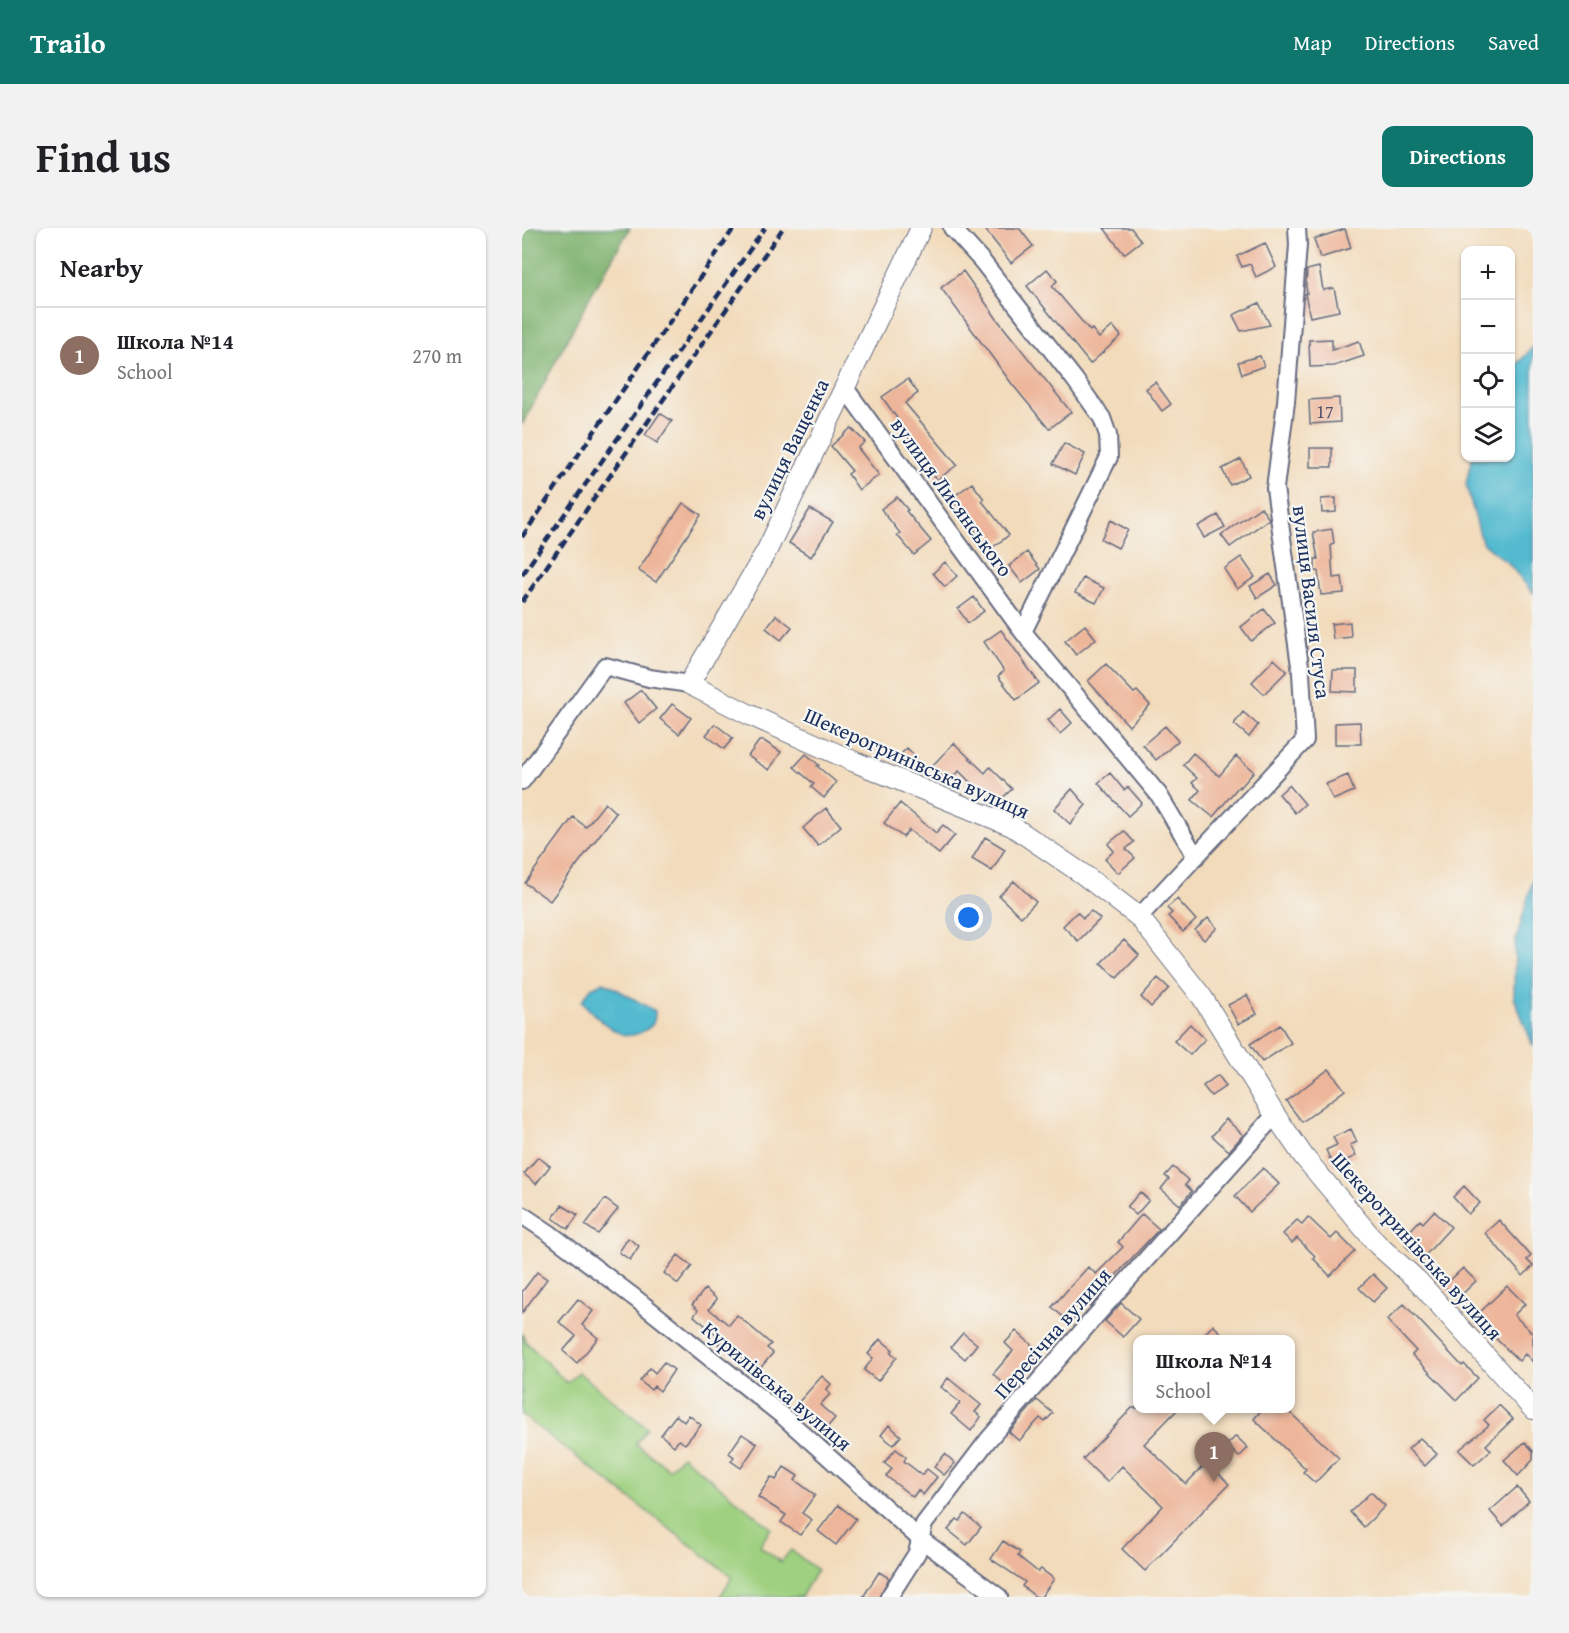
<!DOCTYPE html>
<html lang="en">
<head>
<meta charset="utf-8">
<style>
  body { margin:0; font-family:"Gentium Book Plus",serif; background:#f2f2f2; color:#202124 }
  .controls { position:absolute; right:18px; top:18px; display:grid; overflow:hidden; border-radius:12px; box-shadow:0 2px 4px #0004 }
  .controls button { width:54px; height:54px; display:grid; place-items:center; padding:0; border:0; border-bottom:2px solid #e0e0e0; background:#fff; color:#202124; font:30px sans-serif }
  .you { position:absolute; left:447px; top:690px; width:21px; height:21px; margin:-15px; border:4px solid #fff; border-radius:50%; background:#1a73e8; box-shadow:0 0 0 9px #1a73e833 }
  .badge { display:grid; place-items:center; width:39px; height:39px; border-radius:50%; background:#0f766e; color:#fff; font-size:20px; font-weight:700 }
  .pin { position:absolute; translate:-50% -50px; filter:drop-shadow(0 2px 3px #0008) }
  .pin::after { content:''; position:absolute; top:32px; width:21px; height:18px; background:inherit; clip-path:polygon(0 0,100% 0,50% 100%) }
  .popup { position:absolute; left:611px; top:1107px; width:162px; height:78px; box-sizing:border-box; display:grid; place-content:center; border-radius:12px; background:#fff; filter:drop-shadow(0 2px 4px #0005); font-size:20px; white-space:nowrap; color:#757577 }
  .popup b { font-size:22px; color:#202124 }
  .popup::after { content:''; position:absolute; left:50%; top:100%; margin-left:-12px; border:12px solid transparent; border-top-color:#fff }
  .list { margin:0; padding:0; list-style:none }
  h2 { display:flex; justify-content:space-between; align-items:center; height:78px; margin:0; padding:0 24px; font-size:26px }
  h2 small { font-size:20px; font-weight:400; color:#757577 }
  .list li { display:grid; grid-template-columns:39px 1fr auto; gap:18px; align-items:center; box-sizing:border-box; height:96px; padding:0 24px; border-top:2px solid #e0e0e0 }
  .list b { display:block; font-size:22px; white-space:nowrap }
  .list p { margin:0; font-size:20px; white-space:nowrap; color:#757577 }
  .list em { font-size:20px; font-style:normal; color:#757577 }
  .icon { flex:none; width:33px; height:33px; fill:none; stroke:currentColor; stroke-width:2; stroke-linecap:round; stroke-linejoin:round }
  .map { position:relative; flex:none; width:1011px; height:1369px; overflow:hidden; border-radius:12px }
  header { display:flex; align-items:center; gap:36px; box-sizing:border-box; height:84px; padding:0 30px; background:#0f766e; color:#fff }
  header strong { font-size:28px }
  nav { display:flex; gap:33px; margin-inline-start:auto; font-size:21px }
  .intro { display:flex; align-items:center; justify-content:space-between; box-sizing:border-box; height:144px; padding:0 36px }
  h1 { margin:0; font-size:42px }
  .button { padding:15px 27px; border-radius:12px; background:#0f766e; color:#fff; font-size:21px; font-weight:700 }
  main { display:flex; gap:36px; padding:0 36px }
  aside { flex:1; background:#fff; border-radius:12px; box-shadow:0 2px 4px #0004 }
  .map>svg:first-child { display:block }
  .green { fill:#9ed07f; stroke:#5c806e; stroke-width:1.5 }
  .forest { fill:#7eb26e; stroke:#4c7066; stroke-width:1.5 }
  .water { fill:#52bacf; stroke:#367496; stroke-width:1.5 }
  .building { fill:#edb599 }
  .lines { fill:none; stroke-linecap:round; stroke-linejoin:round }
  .minor-casing { stroke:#666b7f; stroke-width:20 }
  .tertiary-casing { stroke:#666b7f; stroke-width:22 }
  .minor { stroke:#fff; stroke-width:16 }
  .tertiary { stroke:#fff; stroke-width:20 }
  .rail { stroke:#1b2f5e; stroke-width:4.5; stroke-dasharray:9 4.5; stroke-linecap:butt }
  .labels { text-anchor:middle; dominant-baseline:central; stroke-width:4.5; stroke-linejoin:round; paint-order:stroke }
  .number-label { font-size:18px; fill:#50506d }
  .street-label { font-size:21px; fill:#1b2f5e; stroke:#f6f6f2 }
</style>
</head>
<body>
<header>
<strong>Trailo</strong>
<nav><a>Map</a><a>Directions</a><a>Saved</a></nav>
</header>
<div class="intro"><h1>Find us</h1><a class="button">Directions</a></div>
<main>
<aside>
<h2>Nearby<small></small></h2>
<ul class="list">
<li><span class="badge" style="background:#8d6e63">1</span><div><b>Школа №14</b><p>School</p></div><em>270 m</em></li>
</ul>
</aside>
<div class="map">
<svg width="1011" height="1369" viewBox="0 0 1011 1369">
  <rect width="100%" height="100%" fill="#f6f6f2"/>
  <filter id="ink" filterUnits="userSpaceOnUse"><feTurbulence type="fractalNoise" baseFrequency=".0167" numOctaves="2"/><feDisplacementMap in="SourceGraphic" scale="12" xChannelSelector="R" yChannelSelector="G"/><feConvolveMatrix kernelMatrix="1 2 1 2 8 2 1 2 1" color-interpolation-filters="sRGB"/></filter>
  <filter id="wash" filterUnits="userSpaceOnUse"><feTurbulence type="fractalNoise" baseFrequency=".008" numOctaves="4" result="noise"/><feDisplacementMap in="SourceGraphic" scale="24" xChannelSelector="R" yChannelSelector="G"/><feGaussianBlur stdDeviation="1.35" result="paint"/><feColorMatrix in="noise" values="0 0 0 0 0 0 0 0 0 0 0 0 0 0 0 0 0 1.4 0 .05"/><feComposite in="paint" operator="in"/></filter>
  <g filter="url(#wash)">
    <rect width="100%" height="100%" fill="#f2dbbb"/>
    <!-- green -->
    <path class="green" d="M0 1105 4 1114 45 1155 56 1144 125 1200 114 1216 147 1241 160 1228 249 1300 238 1318 259 1334 269 1322 295 1342 279 1369H198L210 1349 0 1187Z"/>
    <!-- forest -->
    <path class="forest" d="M0 0H108L70 65 0 197Z"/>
    <!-- water -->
    <path class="water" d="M1011 119V365L987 336 960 314 944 256 950 230H988L989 143Z
      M1011 651V818L992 769 993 716Z
      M82 754 133 783C133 792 132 798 123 802 117 806 112 808 105 807 92 807 67 783 60 773L69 760Z"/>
    <g id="blocks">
      <!-- building -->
      <path class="building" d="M462 0H497L511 18 489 35Z
        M582 0H609L619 13 602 26Z
        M823 1 829 20 798 30 792 11Z
        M743 15 754 39 734 49 728 36 720 39 715 28Z
        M797 39 801 62 812 60 817 83 788 89 783 66 785 65 784 57 785 42Z
        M525 41 535 53 530 58 568 103 570 101 577 110 591 98 599 108 568 136 505 58Z
        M441 43 475 91 549 184 527 201 490 156 419 60Z
        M737 75 748 97 719 103 711 87Z
        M810 111V122L837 113 842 128 812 138 788 139 787 112Z
        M738 128 742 138 720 146 716 134Z
        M386 151 396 165 383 175 435 237 415 252 404 236 406 234 377 198 379 196 360 169Z
        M633 154 649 176 640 183 624 161Z
        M817 170 818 194 788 196 787 172Z
        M138 185 150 193 135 215 123 207Z
        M329 200 343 214 336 220 357 247 337 262 326 246 330 243 309 218Z
        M542 215 563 226 553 247 531 236Z
        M788 220H810V239H788Z
        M719 231 727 248 708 257 700 241Z
        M450 255 462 271 460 273 487 307 467 322 430 270Z
        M375 269 386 282 384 283 409 313 392 327 375 307 378 305 359 281Z
        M814 270V284L800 285 799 271Z
        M161 275 179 287 134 354 116 342Z
        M739 279 747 291 708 319 699 307Z
        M288 281 311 294 289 329 267 315Z
        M696 287 703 299 682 310 676 298Z
        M589 292 606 302 596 320 579 311Z
        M810 301 812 316 809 317 811 350 820 349 822 365 799 367 796 343H793V331H796L791 304Z
        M505 324 518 341 500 355 487 338Z
        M719 329 733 349 715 361 702 341Z
        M423 334 435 348 423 359 411 345Z
        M748 346 755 357 735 370 728 358Z
        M561 350 582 360 574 375 553 365Z
        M452 369 462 383 446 395 436 381Z
        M742 381 753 395 729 413 719 399Z
        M254 387 270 399 259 412 244 400Z
        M828 394 829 409 811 411 809 396Z
        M563 397 574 411 554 427 543 413Z
        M479 402 517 455 494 472 476 448 482 443 462 414Z
        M752 431 765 443 742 466 730 454Z
        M584 436 612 465 615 463 628 477 607 498 566 453Z
        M811 442H835V464L810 463Z
        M119 462 134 481 117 495 102 475Z
        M150 476 169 490 157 506 138 491Z
        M538 481 550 495 538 506 526 492Z
        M721 484 736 497 727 509 712 496Z
        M838 494 839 516H813V495Z
        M193 496 211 510 202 521 184 507Z
        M643 498 656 513 634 532 621 517Z
        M237 513H242L259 524 247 542 226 528Z
        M432 515 463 545 468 539 490 561 472 578 437 543 426 554 410 538Z
        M385 520 395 530 383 541 373 532Z
        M671 525 697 548 714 528 732 544 718 560 717 558 691 589 670 572 678 562 670 555 675 550 661 537Z
        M284 526 297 537 295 538 314 554 302 570 289 559 292 556 272 539Z
        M588 545 602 562 606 559 620 575 606 588 576 555Z
        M826 547 832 563 811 572 804 556Z
        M767 557 783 576 773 585 757 566Z
        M550 561 564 577 548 596 532 581Z
        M83 575 94 585 28 673 3 655 51 589 64 599Z
        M378 575 414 605 421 597 433 607 417 626 387 602 381 609 362 595Z
        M304 580 319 598 296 618 281 600Z
        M602 603 612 614 604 621 613 630 596 645 583 631 592 623 586 616Z
        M463 609 483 621 470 643 450 631Z
        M492 653 514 674 499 689 477 668Z
        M655 671 674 692 661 704 646 688 650 685 645 680Z
        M569 683 578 691 556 713 541 698 555 684 561 690Z
        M686 690 695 700 682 712 673 702Z
        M602 712 617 727 595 750 579 735Z
        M636 750 647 760 629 779 619 769Z
        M725 767 735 786 716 796 706 777Z
        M668 796 683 811 668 827 652 813Z
        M758 797 769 815 740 834 728 816Z
        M807 841 823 862 780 894 764 873Z
        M696 847 704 858 689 868 681 858Z
        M704 891 721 907 707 923 690 908Z
        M829 901 835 914 828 917 834 928 811 938 804 922 815 917 811 909Z
        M16 929 28 938 14 956 2 946Z
        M651 939 667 953 663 957 670 963 658 977 639 961 647 951 643 948Z
        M741 940 757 956 728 984 713 968Z
        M942 958 958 975 946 986 931 969Z
        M618 964 627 972 614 987 605 979Z
        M83 971 96 981 76 1006 63 997Z
        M40 977 56 987 46 1001 31 990Z
        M912 983 929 999 898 1033 883 1017 888 1012 883 1008 898 992 901 995Z
        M620 986 637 1001 582 1060 584 1061 568 1079 565 1076 548 1095 530 1079 566 1039 574 1046 601 1019 596 1014Z
        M786 989 809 1011 815 1005 833 1023 808 1048 791 1030 793 1028 775 1010 770 1015 761 1006 775 992 780 996Z
        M977 992 1009 1028 1005 1032 1011 1038 1001 1048 963 1005Z
        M106 1010 117 1018 108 1032 97 1024Z
        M156 1027 170 1038 156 1056 142 1045Z
        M941 1040 954 1053 935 1071 922 1058Z
        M15 1044 25 1051 0 1085V1064Z
        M851 1046 865 1060 851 1074 837 1060Z
        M985 1058 1003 1076 992 1087 1011 1106V1134L1003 1126 997 1133 971 1108 969 1110 951 1091Z
        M183 1061 195 1071 187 1081 207 1097 215 1087 249 1116 245 1120 251 1125 235 1144 208 1121 206 1124 196 1116 200 1111 172 1088 176 1082 170 1077Z
        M56 1071 71 1083 60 1097 76 1110 55 1135 41 1123 54 1108 37 1094Z
        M599 1075 617 1091 601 1109 583 1093Z
        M882 1076 940 1138 942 1136 956 1150 935 1172 890 1127 894 1123 865 1092Z
        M691 1097 706 1112H677Z
        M494 1103 519 1125 488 1161 471 1146 491 1123 483 1115Z
        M441 1105 455 1116 443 1131 429 1119Z
        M358 1111 371 1122 369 1125 375 1129 356 1153 342 1142 351 1130 346 1126Z
        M142 1134 152 1142 138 1163 132 1158 129 1162 118 1153 128 1140 133 1145Z
        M300 1148 309 1156 304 1162 308 1166 298 1177 313 1190 303 1202 275 1176Z
        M426 1150 459 1177 453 1184 459 1189 449 1203 429 1186 438 1175 419 1159Z
        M515 1172 531 1185 523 1194 518 1190 497 1213 487 1204Z
        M977 1177 991 1191 964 1217 969 1222 952 1237 937 1222 967 1197 962 1192Z
        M610 1180H657L622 1216 664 1256 685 1234 707 1256 623 1343 600 1321 641 1278 600 1238 585 1254 561 1231Z
        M741 1180H763L817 1230 793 1255 781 1244 784 1241 732 1191Z
        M154 1187 162 1194 167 1187 179 1197 163 1216 157 1212 152 1218 139 1207Z
        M367 1197 379 1208 371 1217 359 1207Z
        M220 1206 235 1216 219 1240 209 1233 212 1229 207 1225Z
        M714 1208 726 1220 717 1229 705 1217Z
        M898 1210 915 1226 903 1238 886 1221Z
        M1003 1214 1011 1223V1232L996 1248 982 1232Z
        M374 1221 384 1229 382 1233 400 1247 405 1241 415 1249 401 1267 396 1262 391 1269 364 1248 370 1241 362 1235Z
        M423 1226 433 1235 422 1247 412 1239Z
        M262 1239 276 1248 273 1252 293 1267 280 1285 290 1292 278 1307 259 1294 264 1287 236 1269 249 1249 254 1252Z
        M995 1259 1007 1273 981 1298 968 1283Z
        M849 1264 863 1278 842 1299 828 1284Z
        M316 1277 334 1291 314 1317 296 1303Z
        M443 1286 459 1299 445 1317 426 1302 435 1291 438 1293Z
        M481 1313 498 1324 496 1328 516 1344 519 1341 532 1351 519 1369H514L500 1358 503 1354 469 1331Z
        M357 1344 367 1350 357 1369H341Z"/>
    </g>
  </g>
  <g filter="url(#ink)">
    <use href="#blocks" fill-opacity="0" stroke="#666b7f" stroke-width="1.5"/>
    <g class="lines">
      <!-- minor casing -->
      <g class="minor-casing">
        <path id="minor" d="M430 0 460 33 553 152 580 190 586 207 587 229 501 404
          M323 160 501 404 637 567 674 629
          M0 553 83 438 127 450 167 456
          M617 689 783 512 779 445 753 260 764 174 776 17 775 0
          M0 987 27 1005 113 1070 262 1189 397 1310 477 1369
          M367 1369 395 1325 402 1296 466 1212 570 1092 753 887"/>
      </g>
      <!-- tertiary casing -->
      <g class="tertiary-casing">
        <path id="tertiary" d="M399 0 245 322 167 456 228 487 333 534 490 598 562 647 617 689 680 769 753 887 782 929 856 1017 896 1053 1011 1181"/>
      </g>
      <!-- minor -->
      <use href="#minor" class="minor"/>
      <!-- tertiary -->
      <use href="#tertiary" class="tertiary"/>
      <!-- rail -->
      <path class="rail" d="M0 309 212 0
        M0 347 243 0
        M0 374 261 0"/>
    </g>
  </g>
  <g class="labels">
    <!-- number labels -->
    <g class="number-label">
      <text x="803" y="183">17</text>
    </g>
    <!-- street labels -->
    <g class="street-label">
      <text transform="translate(267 221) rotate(-64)">вулиця Ващенка</text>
      <text transform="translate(430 269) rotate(54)">вулиця Лисянського</text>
      <text transform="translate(790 374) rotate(83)">вулиця Василя Стуса</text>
      <text transform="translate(395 535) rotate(24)">Шекерогринівська вулиця</text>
      <text transform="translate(895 1018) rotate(48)">Шекерогринівська вулиця</text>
      <text transform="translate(530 1105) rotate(-49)">Пересічна вулиця</text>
      <text transform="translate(255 1158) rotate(40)">Курилівська вулиця</text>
    </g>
  </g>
</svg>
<div class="controls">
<button>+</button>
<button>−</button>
<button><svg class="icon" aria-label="locate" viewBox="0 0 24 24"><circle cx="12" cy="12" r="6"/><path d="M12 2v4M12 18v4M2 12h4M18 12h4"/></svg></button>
<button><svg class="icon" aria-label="layers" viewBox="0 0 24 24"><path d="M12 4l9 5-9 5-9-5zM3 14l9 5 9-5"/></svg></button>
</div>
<div class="you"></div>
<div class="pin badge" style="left:692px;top:1254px;background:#8d6e63">1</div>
<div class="popup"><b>Школа №14</b>School</div>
</div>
</main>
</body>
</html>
